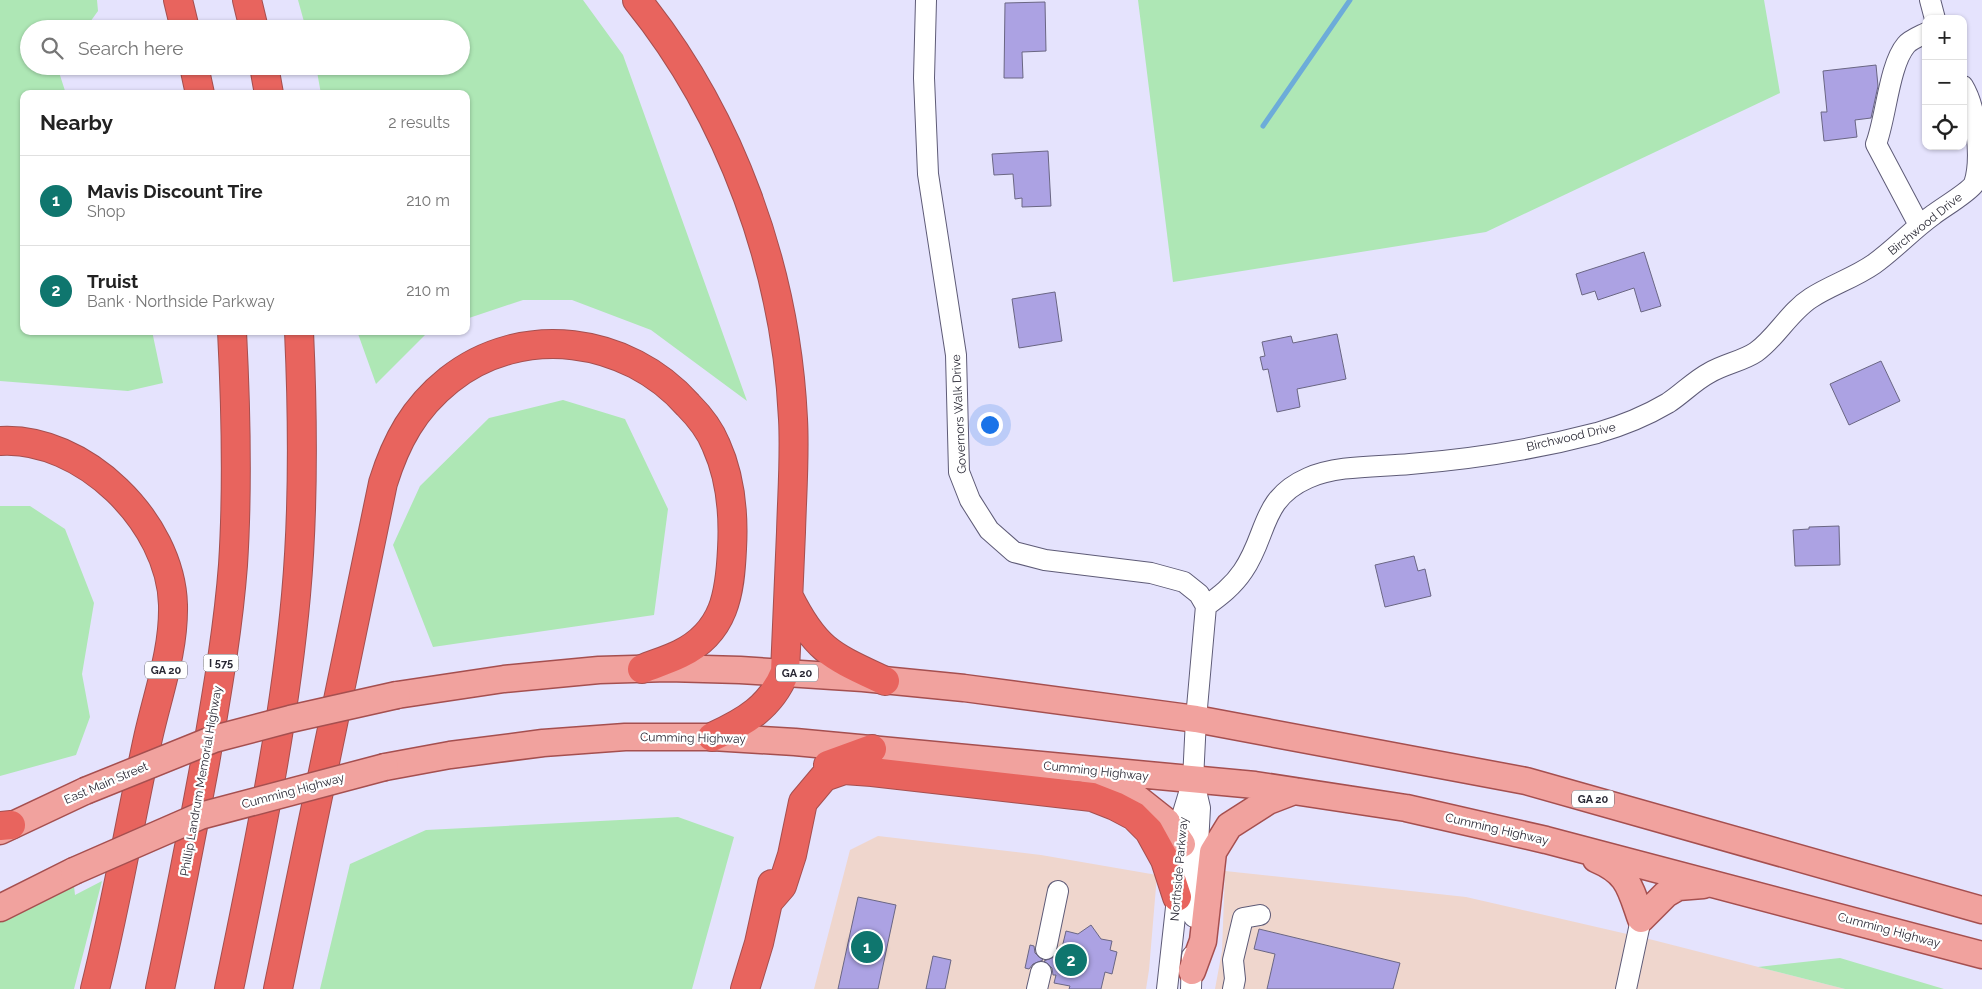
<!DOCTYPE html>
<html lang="en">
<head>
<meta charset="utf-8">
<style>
  body { margin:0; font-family:Raleway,sans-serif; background:#f2f2f2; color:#222 }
  .controls { position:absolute; right:15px; top:15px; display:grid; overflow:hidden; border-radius:10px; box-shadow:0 1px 4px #0004 }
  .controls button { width:45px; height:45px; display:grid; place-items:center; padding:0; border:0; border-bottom:1px solid #e0e0e0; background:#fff; color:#222; font:25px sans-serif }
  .you { position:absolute; left:989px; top:424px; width:18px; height:18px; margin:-12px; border:4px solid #fff; border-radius:50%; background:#1a73e8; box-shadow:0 0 0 8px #1a73e833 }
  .badge { display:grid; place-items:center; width:32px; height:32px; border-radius:50%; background:#0f766e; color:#fff; font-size:16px; font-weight:700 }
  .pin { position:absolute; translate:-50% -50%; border:2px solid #fff; box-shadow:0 1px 5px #0006 }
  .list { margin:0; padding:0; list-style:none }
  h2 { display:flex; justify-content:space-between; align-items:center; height:65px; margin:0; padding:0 20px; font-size:21px }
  h2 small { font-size:16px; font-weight:400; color:#767676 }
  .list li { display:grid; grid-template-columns:32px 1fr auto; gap:15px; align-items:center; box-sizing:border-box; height:90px; padding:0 20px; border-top:1px solid #e0e0e0 }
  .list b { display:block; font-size:19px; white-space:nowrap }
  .list p { margin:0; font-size:16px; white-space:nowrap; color:#767676 }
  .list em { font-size:16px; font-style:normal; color:#767676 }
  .icon { flex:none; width:28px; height:28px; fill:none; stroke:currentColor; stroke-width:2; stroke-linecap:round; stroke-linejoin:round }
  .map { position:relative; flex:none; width:1982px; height:989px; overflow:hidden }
  .search { position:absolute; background:#fff; box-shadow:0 1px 4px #0004; left:20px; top:20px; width:450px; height:55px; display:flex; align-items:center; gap:12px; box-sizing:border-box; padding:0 18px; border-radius:28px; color:#767676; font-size:19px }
  .panel { position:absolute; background:#fff; box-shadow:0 1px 4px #0004; left:20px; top:90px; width:450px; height:245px; border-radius:10px }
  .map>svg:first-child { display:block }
  .commercial { fill:#efd6cd }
  .green { fill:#aee7b5 }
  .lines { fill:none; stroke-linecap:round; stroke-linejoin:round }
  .stream { stroke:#6dacd9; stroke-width:5 }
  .building { fill:#aca2e3; stroke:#6a6683 }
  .minor-casing { stroke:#5e5b77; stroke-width:22 }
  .major-casing { stroke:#a54f4f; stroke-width:29 }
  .highway-casing { stroke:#a54f4f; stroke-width:30 }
  .minor { stroke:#fff; stroke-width:20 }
  .major { stroke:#f1a29e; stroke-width:26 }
  .highway { stroke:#e8645e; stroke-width:28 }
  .major-bridge-casing { stroke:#a54f4f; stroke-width:29; stroke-linecap:butt }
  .major-bridge { stroke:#f1a29e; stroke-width:26 }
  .labels { text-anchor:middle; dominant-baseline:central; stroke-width:4.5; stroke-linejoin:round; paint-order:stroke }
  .shield { fill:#fff; stroke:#696871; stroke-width:1 }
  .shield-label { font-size:11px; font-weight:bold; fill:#292834 }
  .street-label { font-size:12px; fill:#292834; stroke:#fff }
</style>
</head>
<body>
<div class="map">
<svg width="1982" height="989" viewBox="0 0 1982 989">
  <rect width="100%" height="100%" fill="#e5e3fd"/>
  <!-- commercial -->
  <path class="commercial" d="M878 836 1041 855 1157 875 1149 970 1146 989H814L850 850Z
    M1225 871 1466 897 1653 940 1845 989H1215L1222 951Z"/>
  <!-- green -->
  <path class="green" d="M0 0H97L98 11 85 29H29V66H59L58 69 66 94H24V331H152L163 383 128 391 0 381Z
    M298 0H583L623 55 747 401 651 330 572 300H523L466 319V94H321L316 66H461V29H306Z
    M1138 0H1764L1780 93 1486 232 1173 282Z
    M357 331H429L376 384Z
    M563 400 625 419 668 509 654 615 433 647 393 545 420 486 489 418Z
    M0 506H30L65 529 94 603 82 674 90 717 76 755 0 776Z
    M678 817 734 837 692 989H320L350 864 426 830Z
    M102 881 74 989H0V921L74 886 75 895Z
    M1840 958 1944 989H1845L1758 967Z"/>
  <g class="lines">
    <!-- stream -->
    <path class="stream" d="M1263 126 1350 0"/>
  </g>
  <!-- building -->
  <path class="building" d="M1045 2 1046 51 1022 52 1023 78H1004L1005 3Z
    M1876 65 1878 86 1871 118 1855 120 1857 137 1824 141 1821 112H1827L1823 71Z
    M1048 151 1051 206 1022 207V198L1015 199 1013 174 994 175 992 154Z
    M1644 252 1661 306 1641 312 1634 288 1598 300 1595 291 1582 295 1576 274Z
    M1055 292 1062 341 1019 348 1012 299Z
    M1337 334 1346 379 1297 389 1300 407 1277 412 1268 369 1263 370 1260 357 1265 356 1262 342 1291 336 1293 343Z
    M1881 361 1900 401 1849 425 1830 384Z
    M1839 526 1840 565 1795 566 1793 530 1809 529V527Z
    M1414 556 1418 571 1425 569 1431 596 1385 607 1375 565Z
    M858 897 896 905 878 989H838Z
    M1091 925 1101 939 1112 941 1110 950 1117 952 1112 974 1105 972 1101 989H1069L1070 986 1054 983 1056 975H1053L1052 968 1044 961 1054 957 1058 951 1061 952 1066 931 1078 934Z
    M1259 929 1400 963 1393 989H1267L1275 954 1254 949Z
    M1030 945 1034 946 1035 953 1043 960 1033 964 1029 969 1025 968Z
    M933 956 951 960 945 989H926Z"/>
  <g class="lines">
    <!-- minor casing -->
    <g class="minor-casing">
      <path id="minor" d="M926 0 924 78 928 174 956 355 959 472 970 500 989 530 1014 552 1045 560 1151 573 1184 582 1199 594 1206 606 1196 719 1193 780 1183 813 1182 853 1167 989
        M1930 0 1935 19
        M1919 225 1876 144C1886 118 1889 65 1906 45 1910 40 1920 36 1926 33
        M1206 606C1220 596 1233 586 1243 571 1268 535 1260 499 1308 478 1337 465 1378 467 1410 464 1473 459 1536 449 1597 433 1621 426 1646 416 1668 403 1682 394 1694 381 1709 373 1724 364 1743 361 1756 352 1777 337 1789 312 1811 298 1831 285 1854 278 1874 264 1895 249 1912 230 1933 215 1942 208 1969 192 1974 184 1982 160 1977 109 1963 86
        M1194 782 1200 808 1194 917
        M1046 949 1058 891
        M1037 989 1041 972
        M1191 989 1192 956
        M1233 989 1235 979 1233 960 1243 918 1260 915
        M1626 989 1641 919"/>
    </g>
    <!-- major casing -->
    <g class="major-casing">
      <path id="major" d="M397 695 504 679 599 670 668 668 740 670 863 678 964 688 1196 719 1526 781 1982 910
        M385 767 450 755 543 743 625 737H712L795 742 1255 785 1406 808 1546 840 1982 955
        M1094 776 1138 799 1167 822 1182 844
        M0 831 85 791
        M1596 859C1629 873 1630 888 1641 919L1666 894 1678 887 1703 885
        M0 908 74 871
        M1192 971 1203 941 1213 852 1229 826 1268 801 1294 791"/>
    </g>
    <!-- highway casing -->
    <g class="highway-casing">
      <path id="highway" d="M178 0 185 29
        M247 0 254 29
        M637 0C731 116 786 269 793 419 795 456 792 495 791 532 789 579 787 626 785 672 771 707 745 722 712 737
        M194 66 200 94
        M264 66 269 94
        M0 441C83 436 171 522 173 605 174 651 158 693 148 738 130 821 116 906 95 989
        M789 597C816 651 832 656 885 681
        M828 765 872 749
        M0 826 11 825
        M769 901 782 886 792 855 803 802 824 777 844 770 872 772 1092 797 1115 806 1134 816 1149 831 1165 860 1177 897
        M160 989C176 914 191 839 205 763 216 698 228 631 233 565 238 487 236 409 232 331
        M229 989C256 858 284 728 296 595 304 507 303 419 299 331
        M278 989 383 483C396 441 414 408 449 380 522 322 628 337 688 405 699 416 710 430 716 445 731 478 734 513 732 549 730 593 725 632 680 654 668 660 654 664 642 669
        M745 989 759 943 772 884"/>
    </g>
    <!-- minor -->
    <use href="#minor" class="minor"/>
    <!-- major -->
    <use href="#major" class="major"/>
    <!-- highway -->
    <use href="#highway" class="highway"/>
    <!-- major-bridge casing -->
    <g class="major-bridge-casing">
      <path id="major-bridge" d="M85 791 214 739 290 719 397 695
        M74 871 200 816 385 767"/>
    </g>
    <!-- major-bridge -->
    <use href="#major-bridge" class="major-bridge"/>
  </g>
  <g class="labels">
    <!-- shield labels -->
    <g class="shield">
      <rect x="203.5" y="654.5" width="35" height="17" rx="4"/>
      <rect x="145" y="661.5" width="42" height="17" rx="4"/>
      <rect x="776" y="664.5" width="42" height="17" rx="4"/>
      <rect x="1572" y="790.5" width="42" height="17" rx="4"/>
    </g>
    <g class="shield-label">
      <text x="221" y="663">I 575</text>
      <text x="166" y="670">GA 20</text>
      <text x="797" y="673">GA 20</text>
      <text x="1593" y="799">GA 20</text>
    </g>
    <!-- street labels -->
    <g class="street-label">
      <text transform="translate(1925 224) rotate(-39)">Birchwood Drive</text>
      <text transform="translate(959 414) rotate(-93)">Governors Walk Drive</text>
      <text transform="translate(1571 437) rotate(-13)">Birchwood Drive</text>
      <text transform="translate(693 738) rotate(1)">Cumming Highway</text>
      <text transform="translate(1096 771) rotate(6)">Cumming Highway</text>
      <text transform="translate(201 781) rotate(-80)">Phillip Landrum Memorial Highway</text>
      <text transform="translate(106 783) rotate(-23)">East Main Street</text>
      <text transform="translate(293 791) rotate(-15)">Cumming Highway</text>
      <text transform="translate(1497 829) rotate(13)">Cumming Highway</text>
      <text transform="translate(1179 869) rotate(-85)">Northside Parkway</text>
      <text transform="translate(1889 930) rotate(15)">Cumming Highway</text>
    </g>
  </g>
</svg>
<div class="controls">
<button>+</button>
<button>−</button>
<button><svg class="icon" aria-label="locate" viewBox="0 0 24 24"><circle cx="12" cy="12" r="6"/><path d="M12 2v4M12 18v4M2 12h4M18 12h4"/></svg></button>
</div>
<div class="you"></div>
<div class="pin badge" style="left:867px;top:947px">1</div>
<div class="pin badge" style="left:1071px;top:960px">2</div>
<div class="search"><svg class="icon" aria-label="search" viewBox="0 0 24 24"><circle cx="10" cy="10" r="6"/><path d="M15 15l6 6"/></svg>Search here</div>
<section class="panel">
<h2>Nearby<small>2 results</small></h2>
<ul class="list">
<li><span class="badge">1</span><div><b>Mavis Discount Tire</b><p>Shop</p></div><em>210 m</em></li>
<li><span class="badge">2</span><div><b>Truist</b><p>Bank · Northside Parkway</p></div><em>210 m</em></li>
</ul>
</section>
</div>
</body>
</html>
